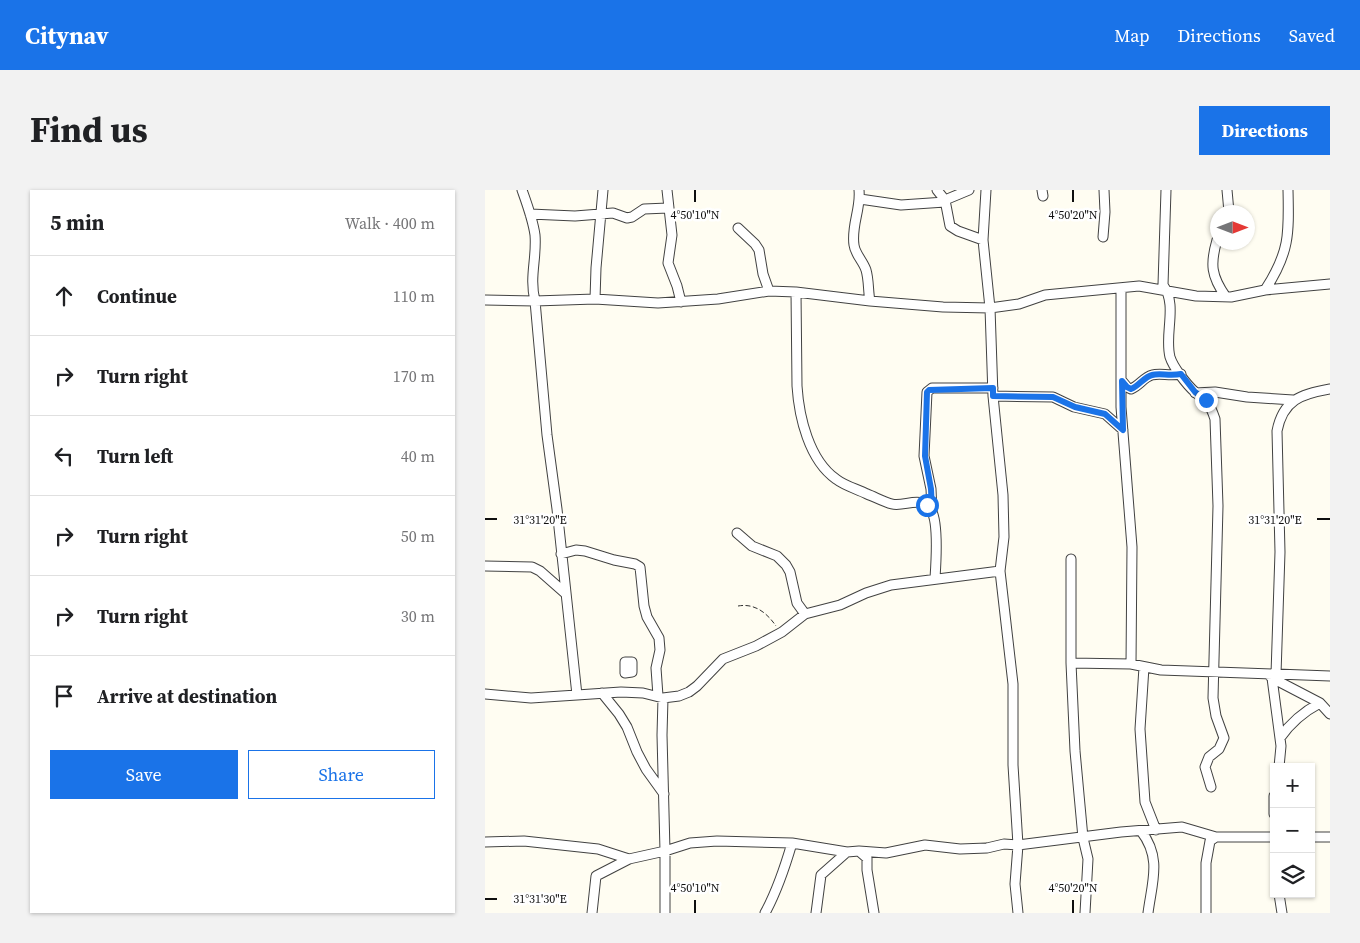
<!DOCTYPE html>
<html lang="en">
<head>
<meta charset="utf-8">
<style>
  body { margin:0; font-family:"Source Serif 4",serif; background:#f2f2f2; color:#202124 }
  .controls { position:absolute; right:15px; bottom:15px; display:grid; overflow:hidden; border-radius:0px; box-shadow:0 1px 4px #0004 }
  .controls button { width:45px; height:45px; display:grid; place-items:center; padding:0; border:0; border-bottom:1px solid #e0e0e0; background:#fff; color:#202124; font:25px sans-serif }
  .compass { position:absolute; left:725px; top:15px; width:45px; height:45px; border-radius:50%; background:#fff; box-shadow:0 1px 4px #0004; rotate:90deg }
  .stop { position:absolute; width:15px; height:15px; margin:-11px; border:4px solid #1a73e8; border-radius:50%; background:#fff }
  .stop.end { background:#1a73e8; border-color:#fff; box-shadow:0 1px 5px #0008 }
  .list { margin:0; padding:0; list-style:none }
  h2 { display:flex; justify-content:space-between; align-items:center; height:65px; margin:0; padding:0 20px; font-size:21px }
  h2 small { font-size:16px; font-weight:400; color:#757577 }
  .list li { display:grid; grid-template-columns:32px 1fr auto; gap:15px; align-items:center; box-sizing:border-box; height:80px; padding:0 20px; border-top:1px solid #e0e0e0 }
  .list b { display:block; font-size:19px; white-space:nowrap }
  .list em { font-size:16px; font-style:normal; color:#757577 }
  .actions { display:flex; gap:10px; padding:15px 20px }
  .actions a { flex:1; padding:11px 0; border:1px solid #1a73e8; border-radius:0px; text-align:center; font-size:18px; color:#1a73e8 }
  .actions .main { background:#1a73e8; color:#fff }
  .icon { flex:none; width:28px; height:28px; fill:none; stroke:currentColor; stroke-width:2; stroke-linecap:round; stroke-linejoin:round }
  .map { position:relative; flex:none; width:845px; height:723px; overflow:hidden; border-radius:0px }
  header { display:flex; align-items:center; gap:30px; box-sizing:border-box; height:70px; padding:0 25px; background:#1a73e8; color:#fff }
  header strong { font-size:24px }
  nav { display:flex; gap:28px; margin-inline-start:auto; font-size:18px }
  .intro { display:flex; align-items:center; justify-content:space-between; box-sizing:border-box; height:120px; padding:0 30px }
  h1 { margin:0; font-size:35px }
  .button { padding:12px 22px; border-radius:0px; background:#1a73e8; color:#fff; font-size:18px; font-weight:700 }
  main { display:flex; gap:30px; padding:0 30px }
  aside { flex:1; background:#fff; border-radius:0px; box-shadow:0 1px 4px #0004 }
  .map>svg:first-child { display:block }
  .lines { fill:none; stroke-linecap:round; stroke-linejoin:round }
  .minor-casing { stroke:#424242; stroke-width:11 }
  .path { stroke:#313131; stroke-width:1; stroke-dasharray:5 2.5; stroke-linecap:butt }
  .minor { stroke:#fff; stroke-width:9 }
  .route { stroke:#1a73e8; stroke-width:6 }
  .ticks { fill:none; stroke:#0f0f0f; stroke-width:2 }
  .ticks-label { font-size:12px; text-anchor:middle; fill:#0f0f0f; stroke:#fff; stroke-width:5; stroke-linejoin:round; paint-order:stroke }
</style>
</head>
<body>
<header>
<strong>Citynav</strong>
<nav><a>Map</a><a>Directions</a><a>Saved</a></nav>
</header>
<div class="intro"><h1>Find us</h1><a class="button">Directions</a></div>
<main>
<aside>
<h2>5 min<small>Walk · 400 m</small></h2>
<ul class="list">
<li><svg class="icon" aria-label="ahead" viewBox="0 0 24 24"><path d="M12 20V5M6 11l6-6 6 6"/></svg><div><b>Continue</b></div><em>110 m</em></li>
<li><svg class="icon" aria-label="right" viewBox="0 0 24 24"><path d="M7 20v-9h11M14 6l5 5-5 5"/></svg><div><b>Turn right</b></div><em>170 m</em></li>
<li><svg class="icon" aria-label="left" viewBox="0 0 24 24"><path d="M17 20v-9H6M10 6l-5 5 5 5"/></svg><div><b>Turn left</b></div><em>40 m</em></li>
<li><svg class="icon" aria-label="right" viewBox="0 0 24 24"><path d="M7 20v-9h11M14 6l5 5-5 5"/></svg><div><b>Turn right</b></div><em>50 m</em></li>
<li><svg class="icon" aria-label="right" viewBox="0 0 24 24"><path d="M7 20v-9h11M14 6l5 5-5 5"/></svg><div><b>Turn right</b></div><em>30 m</em></li>
<li><svg class="icon" aria-label="arrive" viewBox="0 0 24 24"><path d="M6 21V4h12l-3 4 3 4H6"/></svg><div><b>Arrive at destination</b></div></li>
</ul>
<div class="actions"><a class="main">Save</a><a>Share</a></div>
</aside>
<div class="map">
<svg width="845" height="723" viewBox="0 0 845 723">
  <rect width="100%" height="100%" fill="#fffdf2"/>
  <g class="lines">
    <!-- minor casing -->
    <g class="minor-casing">
      <path id="minor" d="M37 0C42 14 48 30 50 45 52 68 44 87 50 111L62 245 72 319 92 505 136 502 158 503 178 508 194 506 204 502 212 496 238 469 271 456 297 442 320 424 355 415 381 403 406 395 515 381
        M182 0 187 45 183 73 192 96 196 112
        M374 0C376 19 366 36 369 55 370 64 378 71 381 80 384 90 383 101 385 111
        M452 0 460 10 465 36 473 41 498 50
        M501 0 498 50 505 118 508 206 518 305 519 347 515 381 528 494V575L533 655 530 694 533 723
        M557 0 558 6
        M681 0 678 95C693 115 679 144 685 167 688 177 702 195 710 202 713 206 719 208 722 212 726 217 728 223 730 229L733 316 728 508 731 526 739 548 734 559 724 567 720 577 726 597
        M742 0 744 22
        M375 9 416 15 460 12
        M460 10 484 0
        M45 24 90 26 128 23 142 28 147 27 159 19 183 18
        M253 38 270 54 274 60 278 84 284 101
        M618 47 620 22 619 0
        M732 50C725 74 726 86 741 107
        M636 98V217L647 357 646 474
        M780 100C805 62 804 43 803 0
        M311 102 312 196C314 227 324 270 351 289 360 296 372 299 382 304 390 307 399 312 407 314 420 317 436 305 446 320 454 332 451 373 450 388
        M110 109 111 78 118 0
        M0 110 50 111 110 109 173 113 233 109 284 101 311 102 385 111 458 117 505 118 534 114 560 105 654 96 711 106 746 107 780 100 845 94
        M637 191 642 197 646 199C654 196 659 187 667 185 674 183 686 186 696 184
        M710 203 730 202 762 207 808 210
        M508 206 568 207 589 217 620 224 638 240
        M447 321 446 299 439 266 442 202 447 198H508
        M252 343 267 356 292 366 301 375 305 382 312 413 320 424
        M76 364 91 360 100 361 129 370 150 374 155 377 159 416 162 427 174 448 175 460 171 478 173 506
        M586 369V473L590 561 598 648 603 669 600 723
        M0 376 47 377 55 381 80 403
        M140 472H147V482L140 483Z
        M586 473 646 474 676 480 845 486
        M659 477 655 539 660 612 671 640
        M783 484 787 488 796 556 794 577
        M791 484 795 362 792 241C798 210 816 204 845 199
        M787 488 835 513 845 524
        M117 503 134 524 142 537 152 562 161 579 179 604
        M0 504 46 508 92 505
        M178 508 177 545 180 661V723
        M795 548C806 532 818 522 835 513
        M789 606V624
        M656 641C677 668 667 692 663 723
        M826 647H845
        M0 652 39 651 113 659 144 669 180 661 205 653 232 651 307 653 362 662 374 661 401 663 440 655 475 659 502 658 519 654 533 655 636 642 697 637 731 647H789
        M374 661 382 668V680L389 723
        M794 704 797 723
        M107 723 111 686 144 669
        M280 723C292 701 300 677 307 653
        M331 723 336 685 362 662
        M721 723V673L725 651 731 647"/>
    </g>
    <!-- path -->
    <path class="path" d="M253 416C270 413 282 423 291 436"/>
    <!-- minor -->
    <use href="#minor" class="minor"/>
  </g>
  <g class="lines">
    <!-- route -->
    <path class="route" d="M442 315 447 321 446 299 440 266 442 202 444 200 508 198V206L568 207 590 217 620 224 638 240 637 191 642 197 646 199C654 196 659 187 667 185 674 183 685 186 696 184L710 202 721 210"/>
  </g>
  <!-- ticks -->
  <path class="ticks" d="M210 0V12M588 0V12M0 329H12M832 329H845M0 709H12M210 710V723M588 710V723"/>
  <g class="ticks-label">
    <text x="210" y="29">4°50'10"N</text>
    <text x="588" y="29">4°50'20"N</text>
    <text x="790" y="334">31°31'20"E</text>
    <text x="55" y="334">31°31'20"E</text>
    <text x="210" y="702">4°50'10"N</text>
    <text x="588" y="702">4°50'20"N</text>
    <text x="55" y="713">31°31'30"E</text>
  </g>
</svg>
<div class="controls">
<button>+</button>
<button>−</button>
<button><svg class="icon" aria-label="layers" viewBox="0 0 24 24"><path d="M12 4l9 5-9 5-9-5zM3 14l9 5 9-5"/></svg></button>
</div>
<svg class="compass" viewBox="-18 -18 36 36"><path d="M0-13l5 13h-10z" fill="#e53935"/><path d="M0 13l5-13h-10z" fill="#757577"/></svg>
<div class="stop" style="left:442px;top:315px"></div>
<div class="stop end" style="left:721px;top:210px"></div>
</div>
</main>
</body>
</html>
